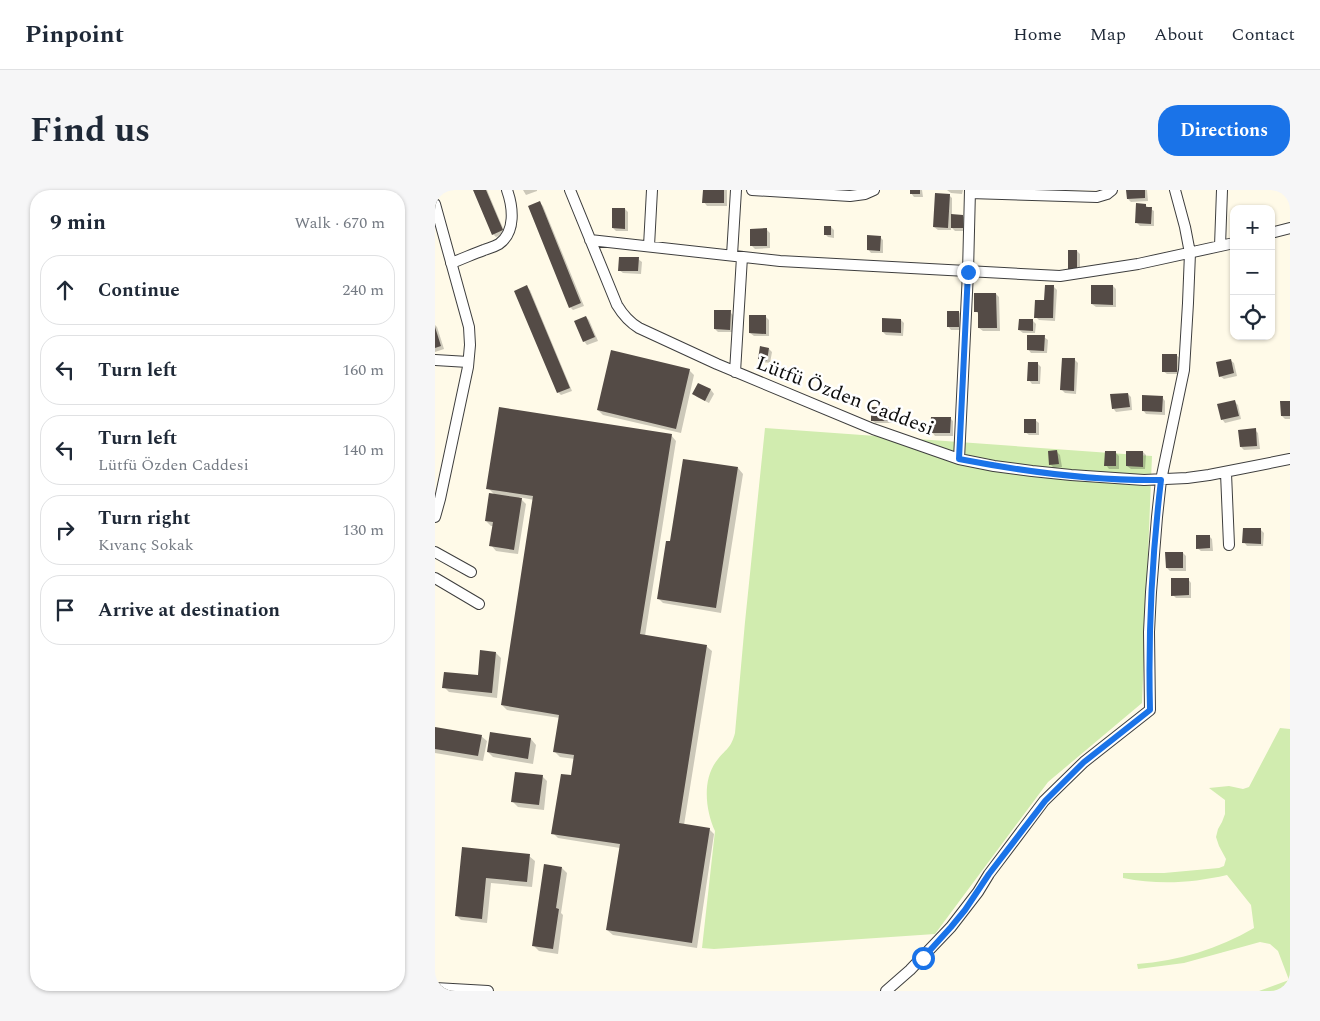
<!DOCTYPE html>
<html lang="en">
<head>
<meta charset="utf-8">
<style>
  body { margin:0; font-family:Spectral,serif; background:#f6f6f7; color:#1f2937 }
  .controls { position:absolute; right:15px; top:15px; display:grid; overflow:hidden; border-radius:10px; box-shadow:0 1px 4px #0004 }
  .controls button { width:45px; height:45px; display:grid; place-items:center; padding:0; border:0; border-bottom:1px solid #e0e1e3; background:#fff; color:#1f2937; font:25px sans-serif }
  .stop { position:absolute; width:15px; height:15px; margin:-11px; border:4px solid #1a73e8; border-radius:50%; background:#fff }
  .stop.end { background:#1a73e8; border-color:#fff; box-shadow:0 1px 5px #0008 }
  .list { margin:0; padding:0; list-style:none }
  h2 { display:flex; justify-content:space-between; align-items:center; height:65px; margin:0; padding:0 20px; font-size:21px }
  h2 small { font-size:16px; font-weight:400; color:#747a83 }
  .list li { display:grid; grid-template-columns:32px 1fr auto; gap:15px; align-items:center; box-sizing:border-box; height:70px; margin:0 10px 10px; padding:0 10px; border:1px solid #e0e1e3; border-radius:20px }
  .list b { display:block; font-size:19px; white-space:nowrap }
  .list p { margin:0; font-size:16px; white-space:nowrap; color:#747a83 }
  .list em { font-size:16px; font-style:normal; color:#747a83 }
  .icon { flex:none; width:28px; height:28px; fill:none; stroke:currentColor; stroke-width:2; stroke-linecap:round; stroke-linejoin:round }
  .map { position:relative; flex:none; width:855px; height:801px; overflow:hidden; border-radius:20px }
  header { display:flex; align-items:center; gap:30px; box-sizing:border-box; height:70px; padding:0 25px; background:#fff; border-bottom:1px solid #e0e1e3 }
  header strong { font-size:24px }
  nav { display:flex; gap:28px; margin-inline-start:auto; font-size:18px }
  .intro { display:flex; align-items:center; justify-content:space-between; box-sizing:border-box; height:120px; padding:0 30px }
  h1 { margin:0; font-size:35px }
  .button { padding:12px 22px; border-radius:20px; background:#1a73e8; color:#fff; font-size:18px; font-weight:700 }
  main { display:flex; gap:30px; padding:0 30px }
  aside { flex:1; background:#fff; border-radius:20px; box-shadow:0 1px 4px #0004 }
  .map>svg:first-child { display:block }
  .green { fill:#d1ecaf }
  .shadow { fill:#0003 }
  .building { fill:#544b46 }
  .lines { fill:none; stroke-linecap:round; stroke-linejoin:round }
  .minor-casing { stroke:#3e3e3e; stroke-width:12 }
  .minor { stroke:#fff; stroke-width:10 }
  .route { stroke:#1a73e8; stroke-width:6 }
  .labels { text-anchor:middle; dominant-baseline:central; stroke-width:5; stroke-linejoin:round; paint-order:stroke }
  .street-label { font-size:20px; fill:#0b0b0b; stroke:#fff }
</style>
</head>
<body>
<header>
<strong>Pinpoint</strong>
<nav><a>Home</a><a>Map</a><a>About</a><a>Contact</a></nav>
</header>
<div class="intro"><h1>Find us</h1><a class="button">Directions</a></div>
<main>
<aside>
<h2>9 min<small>Walk · 670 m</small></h2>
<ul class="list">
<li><svg class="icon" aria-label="ahead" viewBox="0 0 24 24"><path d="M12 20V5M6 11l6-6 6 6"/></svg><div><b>Continue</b></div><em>240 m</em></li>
<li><svg class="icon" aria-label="left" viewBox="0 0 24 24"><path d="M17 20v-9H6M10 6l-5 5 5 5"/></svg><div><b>Turn left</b></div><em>160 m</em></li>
<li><svg class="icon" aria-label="left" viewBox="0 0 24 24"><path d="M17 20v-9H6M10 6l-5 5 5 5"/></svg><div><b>Turn left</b><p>Lütfü Özden Caddesi</p></div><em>140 m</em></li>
<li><svg class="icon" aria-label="right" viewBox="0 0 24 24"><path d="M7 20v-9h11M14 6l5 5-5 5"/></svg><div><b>Turn right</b><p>Kıvanç Sokak</p></div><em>130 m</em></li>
<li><svg class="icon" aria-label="arrive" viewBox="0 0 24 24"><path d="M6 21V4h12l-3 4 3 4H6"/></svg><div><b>Arrive at destination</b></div></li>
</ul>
</aside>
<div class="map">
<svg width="855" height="801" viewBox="0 0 855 801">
  <rect width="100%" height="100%" fill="#fffae8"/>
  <!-- green -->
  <path class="green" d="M330 238 717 266 707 513 613 592 500 744 279 759 267 758 280 641C270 619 267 588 283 569 292 558 296 558 300 543L310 432Z
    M845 538 855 539V801H824L854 790 843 761 835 754 825 752 749 773 703 779 702 774C744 771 783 759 819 738L816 715 792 685C757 693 724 695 688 688V683H729L784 678 789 676 791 669 784 656 781 647 783 639 787 632 790 624V610L774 598 794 596 808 599 814 597Z"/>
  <!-- shadow -->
  <path class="shadow" d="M39 0H52L70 43 61 47 58 44Z
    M88 0H102V1L91 5Z
    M269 0H292V16H272L269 12Z
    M476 0H487L488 7H479L476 3Z
    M512 0H528L527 4 516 3Z
    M692 0H712L713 11 696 12 693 9Z
    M514 5 517 8V26H528L531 29V41H520L516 37V40H503L499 37Z
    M105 13 108 16 149 116 138 120 135 117Z
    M710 15 719 21V36H705L702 33Z
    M190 19 193 22V41H181L178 38Z
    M396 37 399 40V48L393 47 390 44Z
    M332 40 335 43V58L320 59 316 55Z
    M445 47 448 50V63H436L433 59Z
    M642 61 645 64V81H637L634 78Z
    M203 69 207 72 206 84 188 83 184 80Z
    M618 96 622 100 620 131 604 130 601 127Z
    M678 96 681 99V117H661L657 114Z
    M92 97 95 100 137 201 126 205 123 202Z
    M561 104 564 107 565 141H548L544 138V125L541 121Z
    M295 122 298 125V142H283L280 139Z
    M524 122 527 126V140H516L513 136Z
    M151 127 154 130 163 151 152 155 149 151Z
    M331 127 334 130V146H319L315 143Z
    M466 130 469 133 468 146 451 145 448 142Z
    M597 130 601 134 600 143H588L584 140Z
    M0 135 2 137 9 159 0 162Z
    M609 147 613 150 612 163H596L593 159Z
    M334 159 337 162 335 173 327 172 324 169Z
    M741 165 745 168V184H732L728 181Z
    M639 169 643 173 641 204 630 203 627 200Z
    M795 170 799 173 802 186 789 189 785 186Z
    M603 174 606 177 605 194H597L594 190Z
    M254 180 259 185 246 243 168 225 163 220Z
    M263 194 276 200 279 204 274 213 262 207 259 204Z
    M693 204 696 207 697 220 681 222 678 218Z
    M727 207 730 211V225L711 224 708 220Z
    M800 212 803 215 806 229 790 233 787 229Z
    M855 212V229H850L847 226Z
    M454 218 457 222V233H440L437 230Z
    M515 228 518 231V246H500L497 242Z
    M600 230 604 233V245H594L590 242Z
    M820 240 823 243 825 259 809 260 806 257Z
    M236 245 241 251 210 446 271 456 277 461 249 635 274 639 279 644 262 758 178 745 172 740 185 658 123 648 118 643 137 587 140 569 125 567 120 562 125 528 72 520 67 515 99 310 84 307 91 314 83 364 61 361 56 355 59 336H56L51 331 60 305 53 298Z
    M622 262 625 265 627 277 619 278 616 275Z
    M708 262 711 265 710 279H696L692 276Z
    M681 263 684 266V279H674L671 275Z
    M303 278 308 284 286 423 228 413 223 408 236 353Z
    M826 340 829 343 828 356H812L809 352Z
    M774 346 777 349 778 361H766L762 358Z
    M748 363 751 366V381H735L732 378Z
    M753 389 756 393V408H741L738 405Z
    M61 463 66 468 62 508 14 502 9 497 44 487Z
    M0 538 46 546 52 551 48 571 0 563Z
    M56 543 96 549 101 555 98 574 58 567 53 562Z
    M107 586 112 591 109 620 83 617 77 611Z
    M28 659 94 666 100 671 97 697 56 693 52 733 26 730 21 725Z
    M127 678 132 683 126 723 128 725 123 764 104 761 99 756Z"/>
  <!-- building -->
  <path class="building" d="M38 0H51L68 40 57 45Z
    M268 0H289V13H267Z
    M475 0H485V4H475Z
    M691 0H710V8L692 9Z
    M500 3 515 4 513 38 498 37Z
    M105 11 146 113 134 118 93 16Z
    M701 13 711 14V17H717L716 34 700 33Z
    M177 18H190V39L177 38Z
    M516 24 528 25V38H516Z
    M389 36H396V45H389Z
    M332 38V56H315V39Z
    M432 45 446 46 445 61 432 60Z
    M633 60H642V79H633Z
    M184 67H204L203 81H183Z
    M92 95 135 198 122 203 79 101Z
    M610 95H619L618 128H599L600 110H609Z
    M656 95H678V115L656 114Z
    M539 103H561L562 138H543V122H539Z
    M279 120H296L295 140 279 139Z
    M512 121H524V137H512Z
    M314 125H331V144L314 143Z
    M151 126 160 147 148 152 139 131Z
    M447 128 466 129V143L447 142Z
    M584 129H598V141L583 140Z
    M0 137 6 156 0 158Z
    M592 145H610L609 161 592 160Z
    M325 156 334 158 332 171 323 169Z
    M176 160 255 179 241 239 162 220Z
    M727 164H742V182H727Z
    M627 168H640L639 201 625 200Z
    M796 169 799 183 784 187 781 172Z
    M593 172H603V191H592Z
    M263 193 276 199 270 211 257 204Z
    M693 203 695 217 677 219 675 204Z
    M707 205 728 206 727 222 707 221Z
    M800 210 804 226 786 230 782 214Z
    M845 211H855V226H846Z
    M64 217 237 244 205 444 272 455 244 633 275 638 257 753 171 740 185 654 116 644 126 584 136 585 139 565 118 562 124 525 66 515 98 306 51 299Z
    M436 217H454V231H436Z
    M496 227H516L515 243H495Z
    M589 229H601V243H589Z
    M821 238 822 256 805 257 803 240Z
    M622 260 624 274 614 275 613 261Z
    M670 261H681V276H669Z
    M691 261H708V277L691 276Z
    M248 269 303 277 281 418 222 409 231 351H235Z
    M54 303 87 308 79 360 54 356 58 332 50 331Z
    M808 338H826V354L807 353Z
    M761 345H775V358L761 359Z
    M730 362H748V378H731Z
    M736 388H754V405L736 406Z
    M45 460 61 462 57 503 7 498 9 482 43 485Z
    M0 537 47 545 43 566 0 559Z
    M55 542 96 548 93 569 52 562Z
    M80 582 108 585 104 615 76 612Z
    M27 657 95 664 92 692 51 688 47 729 20 726Z
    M109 674 127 677 121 718 124 719 118 759 97 756Z"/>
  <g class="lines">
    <!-- minor casing -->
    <g class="minor-casing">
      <path id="minor" d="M135 0 182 115C188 125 194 132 204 138L282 174 438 239 524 269 559 276 597 281 636 285 709 290 752 288 774 285 855 269
        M317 0 415 6 430 4 439 0
        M535 3 662 7 672 4 677 0
        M0 14 34 137 35 155 33 177 5 309 0 327
        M836 43 855 38
        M155 50 345 71 625 86 703 74 799 53
        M214 56 217 0
        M785 56 787 0
        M297 65 301 0
        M16 73C27 69 38 64 49 60 54 58 59 57 64 54 81 42 78 17 72 0
        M0 170 33 172
        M300 182 307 67
        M524 269 533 82 535 0
        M791 283 794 355
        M0 362 36 382
        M0 388 44 414
        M0 798 53 801
        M451 801 475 780 516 737 543 702 554 684 609 611 649 572 715 520 714 442 716 402 722 327 726 290 749 180 753 113 755 63 750 37 740 0"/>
    </g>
    <!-- minor -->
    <use href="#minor" class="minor"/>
  </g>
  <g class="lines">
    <!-- route -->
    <path class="route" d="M488 768 516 737 530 720 554 684 610 611 649 572 715 520C713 443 717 366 726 290 659 291 591 282 524 269L533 82"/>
  </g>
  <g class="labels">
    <!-- street labels -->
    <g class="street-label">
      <text transform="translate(410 206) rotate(21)">Lütfü Özden Caddesi</text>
    </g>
  </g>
</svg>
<div class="controls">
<button>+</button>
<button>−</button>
<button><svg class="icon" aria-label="locate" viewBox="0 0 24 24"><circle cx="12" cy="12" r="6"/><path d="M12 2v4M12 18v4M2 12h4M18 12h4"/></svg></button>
</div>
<div class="stop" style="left:488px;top:768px"></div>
<div class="stop end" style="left:533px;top:82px"></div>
</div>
</main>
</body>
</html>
